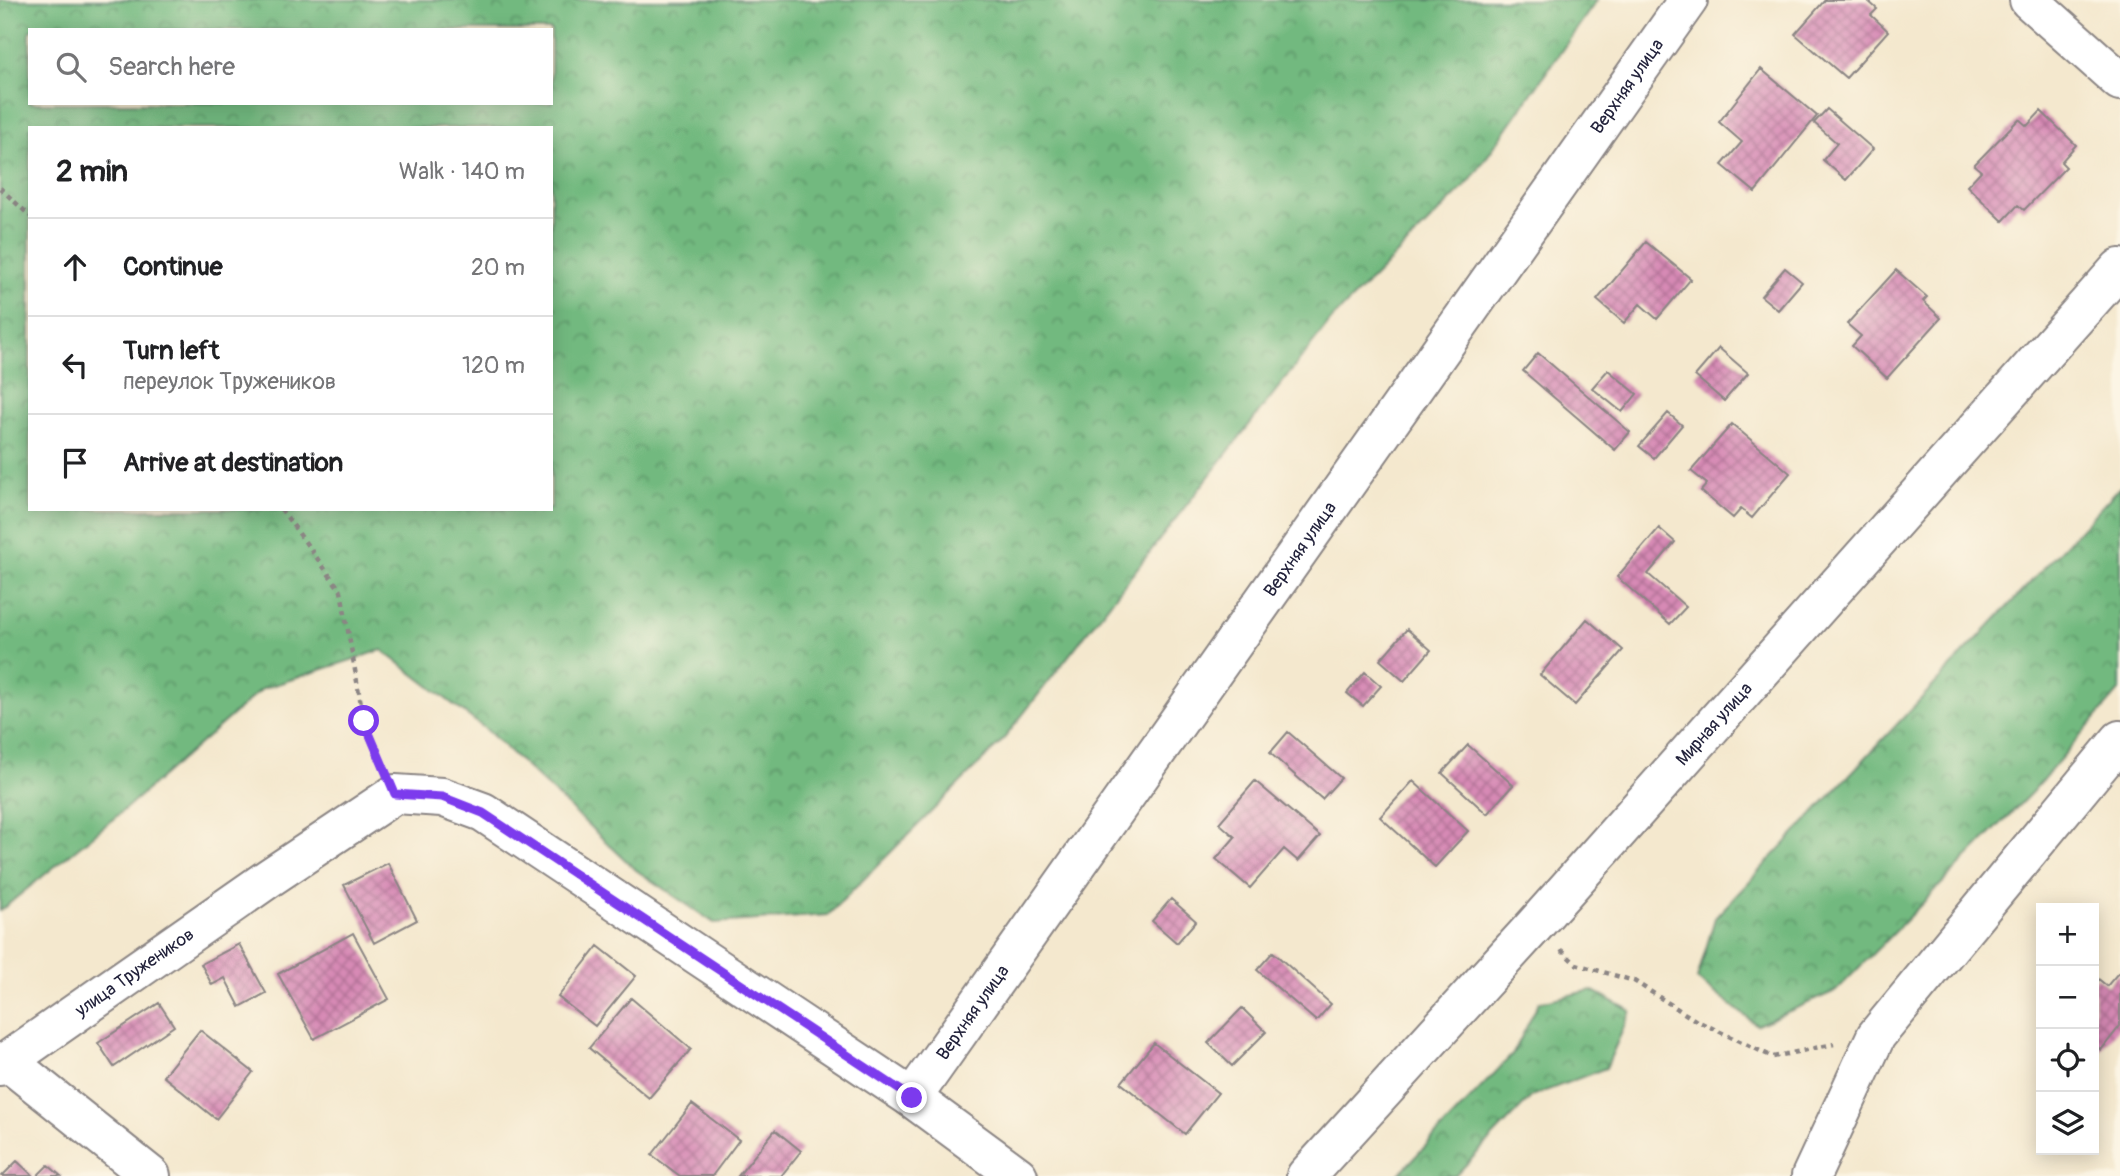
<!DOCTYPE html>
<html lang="en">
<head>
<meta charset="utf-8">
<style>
  body { margin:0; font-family:Pangolin,sans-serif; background:#f6f6f6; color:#202124 }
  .controls { position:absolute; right:21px; bottom:21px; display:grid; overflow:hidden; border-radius:0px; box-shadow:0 4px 18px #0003 }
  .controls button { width:63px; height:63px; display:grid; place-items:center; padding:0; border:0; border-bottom:2px solid #e0e0e0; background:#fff; color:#202124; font:35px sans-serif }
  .stop { position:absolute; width:21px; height:21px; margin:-16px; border:5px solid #7c3aed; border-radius:50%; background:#fff }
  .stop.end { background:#7c3aed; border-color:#fff; box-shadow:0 2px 7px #0008 }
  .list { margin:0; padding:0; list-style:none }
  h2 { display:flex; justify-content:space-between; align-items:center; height:91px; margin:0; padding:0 28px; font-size:30px }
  h2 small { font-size:23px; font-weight:400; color:#757577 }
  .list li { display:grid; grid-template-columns:46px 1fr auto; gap:21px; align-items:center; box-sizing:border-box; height:98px; padding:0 28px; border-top:2px solid #e0e0e0 }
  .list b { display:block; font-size:26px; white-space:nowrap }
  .list p { margin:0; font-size:23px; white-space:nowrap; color:#757577 }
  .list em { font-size:23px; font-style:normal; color:#757577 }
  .icon { flex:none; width:38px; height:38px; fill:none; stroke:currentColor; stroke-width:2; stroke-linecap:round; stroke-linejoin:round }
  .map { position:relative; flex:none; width:2120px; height:1176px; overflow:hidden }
  .search { position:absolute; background:#fff; box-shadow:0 4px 18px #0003; left:28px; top:28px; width:525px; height:77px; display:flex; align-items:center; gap:18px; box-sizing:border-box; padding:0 24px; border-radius:0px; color:#757577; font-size:26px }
  .panel { position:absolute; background:#fff; box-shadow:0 4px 18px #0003; left:28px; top:126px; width:525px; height:385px; border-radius:0px }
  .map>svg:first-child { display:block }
  .forest { fill:url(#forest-crowns); stroke:#4a6e5d; stroke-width:2; fill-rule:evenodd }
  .building { fill:url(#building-cross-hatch) }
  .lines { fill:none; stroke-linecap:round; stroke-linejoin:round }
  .minor-casing { stroke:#8b8584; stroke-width:42 }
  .path { stroke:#8b8584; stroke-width:4.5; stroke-dasharray:5 5; stroke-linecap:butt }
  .minor { stroke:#fff; stroke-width:38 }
  .route { stroke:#7c3aed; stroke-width:9 }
  .labels { text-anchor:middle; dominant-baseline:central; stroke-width:6; stroke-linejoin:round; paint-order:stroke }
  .street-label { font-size:18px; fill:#22223b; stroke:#fcf5e5 }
</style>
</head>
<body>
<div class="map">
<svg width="2120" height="1176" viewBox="0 0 2120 1176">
  <defs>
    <pattern id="forest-crowns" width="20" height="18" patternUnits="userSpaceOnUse" patternTransform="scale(1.75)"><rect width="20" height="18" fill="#72b97f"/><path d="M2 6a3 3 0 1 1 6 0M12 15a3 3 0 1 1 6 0" fill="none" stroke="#5d9669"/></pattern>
    <pattern id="building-cross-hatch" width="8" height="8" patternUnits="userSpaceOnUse" patternTransform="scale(1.75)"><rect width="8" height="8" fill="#d78ab5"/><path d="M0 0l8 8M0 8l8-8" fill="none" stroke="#ae7094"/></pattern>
  </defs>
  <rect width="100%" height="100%" fill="#fcf5e5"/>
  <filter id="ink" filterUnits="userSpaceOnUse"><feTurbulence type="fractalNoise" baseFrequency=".0143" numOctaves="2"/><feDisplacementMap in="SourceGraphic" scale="14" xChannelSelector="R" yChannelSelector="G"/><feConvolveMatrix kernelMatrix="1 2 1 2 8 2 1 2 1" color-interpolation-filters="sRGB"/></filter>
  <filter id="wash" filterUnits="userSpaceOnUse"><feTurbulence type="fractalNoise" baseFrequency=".00686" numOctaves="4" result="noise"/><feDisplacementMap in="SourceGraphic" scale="28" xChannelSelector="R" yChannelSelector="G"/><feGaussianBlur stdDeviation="1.57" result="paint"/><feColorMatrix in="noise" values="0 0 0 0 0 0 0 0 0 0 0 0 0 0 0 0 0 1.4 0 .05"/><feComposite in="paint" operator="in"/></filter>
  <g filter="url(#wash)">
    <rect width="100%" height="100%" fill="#f4e8ce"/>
    <!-- forest -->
    <path class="forest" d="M0 0H1597L1470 181 1332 319 1002 741 828 915 714 923 636 870 488 731 382 650 262 689 118 815 0 911ZM30 30H551V103H30ZM30 128H551V509H30Z
      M2120 487V690L2032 792 1836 991 1757 1025 1697 979 1715 918Z
      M1592 990 1631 1011 1606 1068 1532 1096 1455 1176H1397L1513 1054 1539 1002Z"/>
    <g id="blocks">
      <!-- building -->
      <path class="building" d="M1825 0H1867L1877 9 1871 15 1888 31 1846 78 1795 34Z
        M1761 69 1817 116 1755 192 1722 165 1742 142 1719 122Z
        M1827 109 1873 149 1846 180 1823 160 1837 143 1814 123Z
        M2041 111 2076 145 2061 162 2066 167 2024 210 2018 205 2003 221 1967 186 1981 171 1974 165 2019 119 2027 126Z
        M1646 242 1691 279 1657 319 1640 304 1624 323 1597 300Z
        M1785 268 1802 282 1778 310 1761 296Z
        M1896 270 1927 297 1923 301 1941 318 1887 378 1852 346 1861 336 1847 324Z
        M1719 348 1748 373 1724 401 1695 376Z
        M1538 353 1630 432 1615 450 1523 371Z
        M1608 370 1637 394 1622 412 1592 388Z
        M1668 413 1682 425 1654 458 1639 446Z
        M1732 424 1790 473 1752 518 1741 509 1733 518 1701 491 1707 484 1691 471Z
        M1659 528 1675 542 1648 574 1686 607 1670 624 1617 577Z
        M1587 619 1623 650 1575 705 1540 675Z
        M1407 629 1431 650 1404 681 1380 660Z
        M1365 672 1381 686 1363 706 1347 693Z
        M1288 732 1341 778 1322 799 1270 753Z
        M1468 745 1513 785 1487 814 1442 773Z
        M1255 781 1320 836 1298 861 1284 849 1250 888 1216 859 1235 837 1219 823Z
        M1413 781 1468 831 1435 867 1380 817Z
        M388 863 417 920 374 943 344 885Z
        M1171 899 1196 921 1177 943 1152 921Z
        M353 933 389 999 314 1039 278 974Z
        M239 944 266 993 240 1007 225 978 212 985 201 964Z
        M598 946 636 976 595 1026 558 997Z
        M1273 952 1331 1004 1316 1021 1257 970Z
        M2118 973 2120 974V1026L2101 1050 2094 1044V980L2096 977 2107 986Z
        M631 998 691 1049 649 1098 589 1048Z
        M159 1003 174 1026 114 1067 98 1043Z
        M1242 1008 1266 1032 1232 1066 1208 1043Z
        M200 1030 253 1072 216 1119 163 1076Z
        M1154 1043 1218 1093 1185 1134 1121 1083Z
        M692 1104 739 1140 712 1176H680L652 1155Z
        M775 1130 801 1151 781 1176H738Z
        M17 1161 33 1176H2Z
        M48 1165 61 1176H37Z"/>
    </g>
  </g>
  <g filter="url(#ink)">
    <use href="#blocks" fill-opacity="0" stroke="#8b8584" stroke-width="2"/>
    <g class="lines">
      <!-- minor casing -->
      <g class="minor-casing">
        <g id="minor">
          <path d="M2029 0 2120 81"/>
          <path d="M7 1061 151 1176"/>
          <path id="s1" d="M0 1066 269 878 395 794 442 797 483 812 912 1098 1018 1176"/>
          <path id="s2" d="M912 1098 1688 0"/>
          <path id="s3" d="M1306 1176 1534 926 2120 268"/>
          <path d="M1811 1176 1876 1036 2120 740"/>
        </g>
      </g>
      <!-- path -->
      <path class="path" d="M0 188 30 216
        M281 509 341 591 364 721 382 763
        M1561 950 1576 964 1634 981 1695 1020 1773 1057 1834 1044"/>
      <!-- minor -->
      <use href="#minor" class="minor"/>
    </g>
  </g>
  <g class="lines" filter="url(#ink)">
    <!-- route -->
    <path class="route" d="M364 721 395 794 442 797 483 813 912 1098"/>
  </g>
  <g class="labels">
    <!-- street labels -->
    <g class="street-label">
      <text stroke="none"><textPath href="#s2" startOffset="1239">Верхняя улица</textPath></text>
      <text stroke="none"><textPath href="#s2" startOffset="672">Верхняя улица</textPath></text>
      <text stroke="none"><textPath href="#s3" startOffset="609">Мирная улица</textPath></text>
      <text stroke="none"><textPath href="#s1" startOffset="164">улица Тружеников</textPath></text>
      <text stroke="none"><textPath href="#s2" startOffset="105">Верхняя улица</textPath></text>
    </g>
  </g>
</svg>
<div class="controls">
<button>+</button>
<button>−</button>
<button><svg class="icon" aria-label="locate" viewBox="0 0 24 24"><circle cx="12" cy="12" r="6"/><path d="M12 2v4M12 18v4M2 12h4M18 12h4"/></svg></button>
<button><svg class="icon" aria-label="layers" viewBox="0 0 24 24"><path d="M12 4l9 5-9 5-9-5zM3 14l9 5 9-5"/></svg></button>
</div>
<div class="stop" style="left:364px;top:721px"></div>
<div class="stop end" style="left:912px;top:1098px"></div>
<div class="search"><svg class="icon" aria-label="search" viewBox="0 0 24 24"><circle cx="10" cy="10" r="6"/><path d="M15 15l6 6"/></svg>Search here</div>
<section class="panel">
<h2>2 min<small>Walk · 140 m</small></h2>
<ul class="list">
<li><svg class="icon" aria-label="ahead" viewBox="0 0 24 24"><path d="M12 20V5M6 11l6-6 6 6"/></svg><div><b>Continue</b></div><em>20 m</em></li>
<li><svg class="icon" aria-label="left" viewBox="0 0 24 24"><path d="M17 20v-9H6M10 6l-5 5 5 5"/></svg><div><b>Turn left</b><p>переулок Тружеников</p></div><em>120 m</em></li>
<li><svg class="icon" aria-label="arrive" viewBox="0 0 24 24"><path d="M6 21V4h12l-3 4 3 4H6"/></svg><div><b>Arrive at destination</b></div></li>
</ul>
</section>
</div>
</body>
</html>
